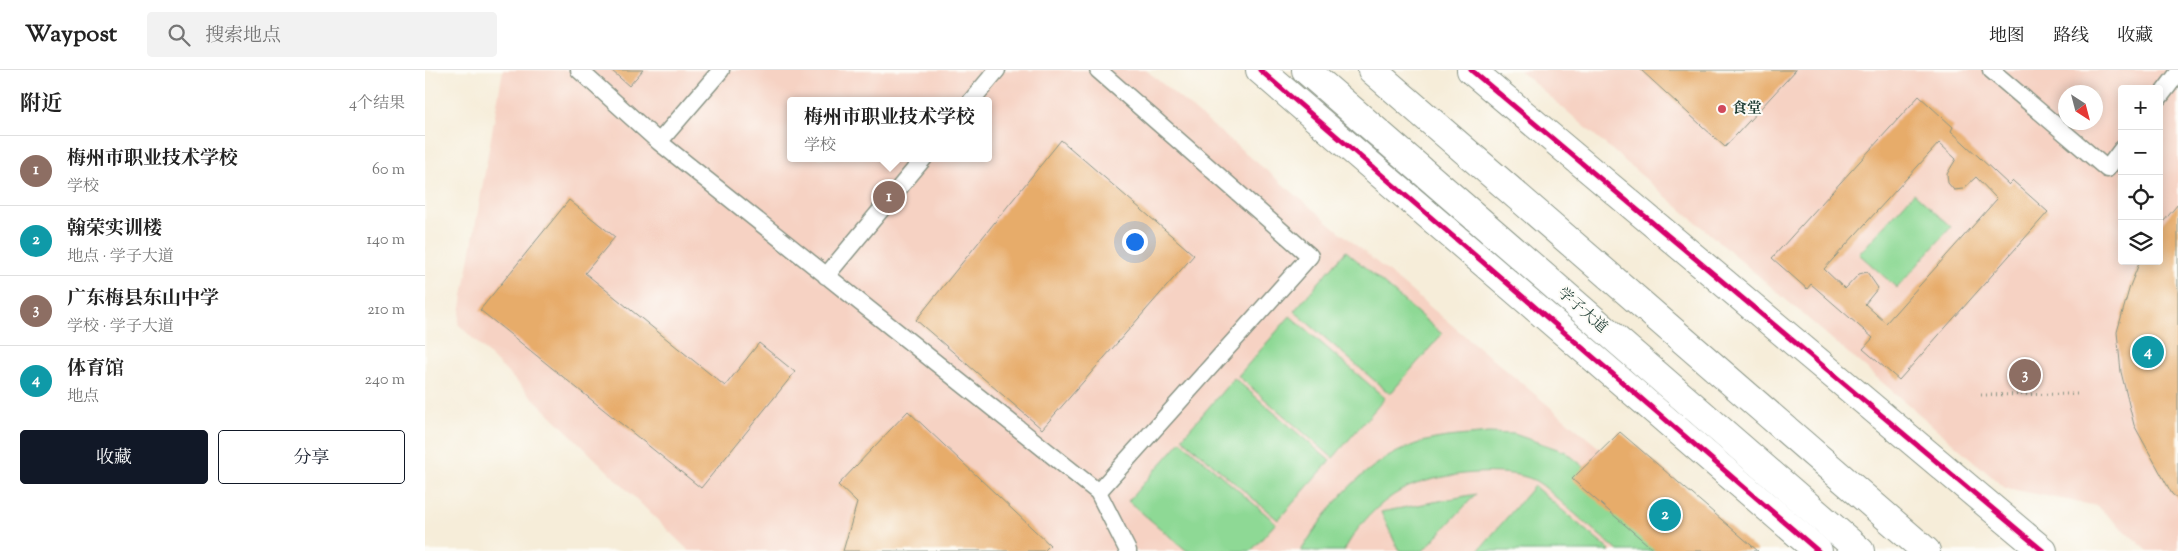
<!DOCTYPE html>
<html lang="zh">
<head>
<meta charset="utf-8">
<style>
  body { margin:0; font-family:"Sorts Mill Goudy","Noto Serif SC",serif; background:#f2f2f2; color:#222 }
  .controls { position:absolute; right:15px; top:15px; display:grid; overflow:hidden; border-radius:5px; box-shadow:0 2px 12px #0003 }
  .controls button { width:45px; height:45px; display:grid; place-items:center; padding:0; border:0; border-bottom:1px solid #e0e0e0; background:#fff; color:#222; font:25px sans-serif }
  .compass { position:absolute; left:1633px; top:15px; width:45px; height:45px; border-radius:50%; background:#fff; box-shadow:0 2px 12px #0003; rotate:144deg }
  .you { position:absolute; left:709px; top:171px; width:18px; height:18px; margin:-12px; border:4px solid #fff; border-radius:50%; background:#1a73e8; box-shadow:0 0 0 8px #1a73e833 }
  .badge { display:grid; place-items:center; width:32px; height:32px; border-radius:50%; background:#111827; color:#fff; font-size:16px; font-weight:700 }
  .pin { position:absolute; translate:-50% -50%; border:2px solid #fff; box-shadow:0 1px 5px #0006 }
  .popup { position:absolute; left:362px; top:27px; width:205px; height:65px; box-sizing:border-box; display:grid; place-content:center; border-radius:5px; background:#fff; filter:drop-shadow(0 1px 4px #0005); font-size:16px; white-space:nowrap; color:#767676 }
  .popup b { font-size:19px; color:#222 }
  .popup::after { content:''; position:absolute; left:50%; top:100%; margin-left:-10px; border:10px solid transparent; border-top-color:#fff }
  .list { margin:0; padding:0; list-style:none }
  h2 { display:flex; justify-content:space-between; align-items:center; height:65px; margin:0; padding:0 20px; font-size:21px }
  h2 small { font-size:16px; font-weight:400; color:#767676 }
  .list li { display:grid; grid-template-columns:32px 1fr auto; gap:15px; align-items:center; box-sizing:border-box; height:70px; padding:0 20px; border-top:1px solid #e0e0e0 }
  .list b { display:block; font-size:19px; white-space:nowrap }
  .list p { margin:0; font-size:16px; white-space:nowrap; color:#767676 }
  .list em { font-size:16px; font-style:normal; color:#767676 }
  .actions { display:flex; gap:10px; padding:15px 20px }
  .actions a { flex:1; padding:11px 0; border:1px solid #111827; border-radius:5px; text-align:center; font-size:18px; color:#111827 }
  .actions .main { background:#111827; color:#fff }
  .icon { flex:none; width:28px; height:28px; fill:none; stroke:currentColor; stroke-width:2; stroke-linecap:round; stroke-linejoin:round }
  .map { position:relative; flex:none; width:1753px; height:481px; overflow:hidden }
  header { display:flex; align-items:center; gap:30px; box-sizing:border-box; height:70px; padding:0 25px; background:#fff; border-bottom:1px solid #e0e0e0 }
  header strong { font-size:24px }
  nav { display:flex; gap:28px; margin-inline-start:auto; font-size:18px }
  .search { width:350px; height:45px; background:#f2f2f2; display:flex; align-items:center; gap:12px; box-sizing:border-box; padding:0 18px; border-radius:5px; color:#767676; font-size:19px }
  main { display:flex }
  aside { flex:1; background:#fff }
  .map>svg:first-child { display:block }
  .built { fill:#f6d2c3; fill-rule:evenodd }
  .green { fill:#8ed995; stroke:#568b64 }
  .building { fill:#e7ac6b; fill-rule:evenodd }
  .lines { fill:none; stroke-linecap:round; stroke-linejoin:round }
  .service-casing { stroke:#8a9586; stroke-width:19 }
  .minor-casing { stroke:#8a9586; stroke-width:30 }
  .primary-casing { stroke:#8a9586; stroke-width:30 }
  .path { stroke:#8a9586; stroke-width:3; stroke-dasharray:1 4; stroke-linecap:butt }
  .service { stroke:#fff; stroke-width:16 }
  .minor { stroke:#fff; stroke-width:28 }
  .primary { stroke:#fff; stroke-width:28 }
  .cycleway-casing { stroke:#fdfcf7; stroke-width:8 }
  .cycleway { stroke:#d6006c; stroke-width:5 }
  .poi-dot { fill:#d1495b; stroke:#fdfcf7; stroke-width:2 }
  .labels { text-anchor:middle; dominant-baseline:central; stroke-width:4; stroke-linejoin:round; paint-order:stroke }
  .poi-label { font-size:15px; font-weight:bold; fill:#1f3d34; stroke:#fdfcf7; text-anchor:start }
  .street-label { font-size:15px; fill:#1f3d34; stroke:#fdfcf7 }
</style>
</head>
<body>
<header>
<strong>Waypost</strong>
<div class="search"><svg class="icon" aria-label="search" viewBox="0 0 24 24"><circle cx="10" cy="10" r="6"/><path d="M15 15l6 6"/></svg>搜索地点</div>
<nav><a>地图</a><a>路线</a><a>收藏</a></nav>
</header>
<main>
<aside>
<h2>附近<small>4个结果</small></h2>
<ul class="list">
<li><span class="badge" style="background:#8d6e63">1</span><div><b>梅州市职业技术学校</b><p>学校</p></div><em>60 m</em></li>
<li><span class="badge" style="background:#0f9aa8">2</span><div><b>翰荣实训楼</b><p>地点 · 学子大道</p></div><em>140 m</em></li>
<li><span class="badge" style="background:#8d6e63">3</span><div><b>广东梅县东山中学</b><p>学校 · 学子大道</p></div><em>210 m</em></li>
<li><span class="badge" style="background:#0f9aa8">4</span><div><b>体育馆</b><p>地点</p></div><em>240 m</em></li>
</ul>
<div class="actions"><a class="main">收藏</a><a>分享</a></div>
</aside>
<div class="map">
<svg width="1753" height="481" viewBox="0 0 1753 481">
  <rect width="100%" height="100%" fill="#fdfcf7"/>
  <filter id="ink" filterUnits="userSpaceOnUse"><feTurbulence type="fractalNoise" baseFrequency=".02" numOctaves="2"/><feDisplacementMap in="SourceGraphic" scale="10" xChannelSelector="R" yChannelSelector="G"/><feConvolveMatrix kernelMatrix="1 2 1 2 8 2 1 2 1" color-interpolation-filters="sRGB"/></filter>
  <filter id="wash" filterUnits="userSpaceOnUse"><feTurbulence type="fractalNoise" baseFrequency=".0096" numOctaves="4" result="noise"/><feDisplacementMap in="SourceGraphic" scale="20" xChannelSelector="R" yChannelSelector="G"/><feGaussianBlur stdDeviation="1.12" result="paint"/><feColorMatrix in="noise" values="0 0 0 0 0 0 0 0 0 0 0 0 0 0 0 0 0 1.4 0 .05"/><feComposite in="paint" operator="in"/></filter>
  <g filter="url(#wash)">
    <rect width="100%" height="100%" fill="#f6edd9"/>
    <!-- built -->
    <path class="built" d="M78 0H721L1298 481H264L33 254ZM365 31H563V88H365Z
      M1094 0H1753V481H1723L1672 436 1580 418ZM1697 19H1734V191H1697ZM1640 22H1670V52H1640Z"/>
    <!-- green -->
    <path class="green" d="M1489 123 1526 157 1472 218 1434 184Z
      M921 181 1017 264 965 324 869 241Z
      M865 246 960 328 908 388 813 306Z
      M809 308 905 391 853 450 757 368Z
      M1063 363 1089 364 1141 382 1260 481H1193C1174 464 1154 448 1135 431 1128 425 1120 416 1111 411 1080 395 1008 404 977 420 953 433 931 457 919 481H876C905 434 938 393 991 374 1014 366 1039 366 1063 363Z
      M756 371 851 453 826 481H762L703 431Z
      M1109 416 1185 481H1053Z
      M1051 424 998 481H976L973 479 956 442Z"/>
    <g id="blocks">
      <!-- building -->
      <path class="building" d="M186 0H218L204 16Z
        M1216 0H1371L1300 77Z
        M1494 26 1528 57 1526 61 1584 115 1588 111 1623 142 1474 310 1438 279 1448 268 1386 214 1382 219 1347 188ZM1514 73 1531 89 1522 104 1523 113 1529 120 1538 119 1551 107 1572 129 1461 253 1440 234 1453 218 1442 202 1434 204 1420 219 1399 199Z
        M636 70 769 185 617 359 491 250Z
        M144 130 190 167 160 203 300 316 334 273 370 302 276 418 55 240Z
        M1753 134V429L1747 424 1709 355 1696 302 1692 262 1705 216 1715 191H1734V157Z
        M483 341 625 475 619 481H418L432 433 413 415Z
        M1195 362 1333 481H1230L1147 409Z"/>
    </g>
  </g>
  <g filter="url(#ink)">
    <use href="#blocks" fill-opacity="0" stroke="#8a9586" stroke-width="1"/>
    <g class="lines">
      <!-- service casing -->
      <g class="service-casing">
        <path id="service" d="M154 0 234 72 673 422 703 481
          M1566 0 1682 99 1697 79
          M1734 28 1753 3
          M546 31 572 0
          M234 72 296 0
          M401 206 499 88
          M673 422 885 186 673 0"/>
      </g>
      <!-- minor casing -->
      <g class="minor-casing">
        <path id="minor" d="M835 0 1393 481
          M1046 0 1618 481"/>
      </g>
      <!-- primary casing -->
      <g class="primary-casing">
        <path id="primary" d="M881 0 1435 481
          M947 0 1501 481"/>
      </g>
      <!-- path -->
      <path class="path" d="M1556 325 1652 324"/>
      <!-- service -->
      <use href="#service" class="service"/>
      <!-- minor -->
      <use href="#minor" class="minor"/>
      <!-- primary -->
      <use href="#primary" class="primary"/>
      <!-- cycleway casing -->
      <g class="cycleway-casing">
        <path id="cycleway" d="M835 0 1393 481
          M1046 0 1618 481"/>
      </g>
      <!-- cycleway -->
      <use href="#cycleway" class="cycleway"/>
    </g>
  </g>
  <!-- markers -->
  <circle class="poi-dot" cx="1297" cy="39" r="5"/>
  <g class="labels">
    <!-- poi labels -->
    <g class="poi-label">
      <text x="1307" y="39">食堂</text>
    </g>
    <!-- street labels -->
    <g class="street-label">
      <text transform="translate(1157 241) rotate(41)">学子大道</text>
    </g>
  </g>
</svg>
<div class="controls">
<button>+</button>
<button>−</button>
<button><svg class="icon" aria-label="locate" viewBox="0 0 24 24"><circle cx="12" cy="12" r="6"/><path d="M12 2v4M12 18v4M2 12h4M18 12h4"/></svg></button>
<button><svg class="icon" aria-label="layers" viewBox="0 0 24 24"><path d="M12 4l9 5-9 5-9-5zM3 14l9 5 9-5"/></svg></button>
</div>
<svg class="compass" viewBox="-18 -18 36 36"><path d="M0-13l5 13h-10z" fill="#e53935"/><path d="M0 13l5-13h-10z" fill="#767676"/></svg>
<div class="you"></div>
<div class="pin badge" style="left:464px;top:127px;background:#8d6e63">1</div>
<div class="popup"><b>梅州市职业技术学校</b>学校</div>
<div class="pin badge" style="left:1240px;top:445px;background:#0f9aa8">2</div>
<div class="pin badge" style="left:1600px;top:305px;background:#8d6e63">3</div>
<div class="pin badge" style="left:1723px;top:282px;background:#0f9aa8">4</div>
</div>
</main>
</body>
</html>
